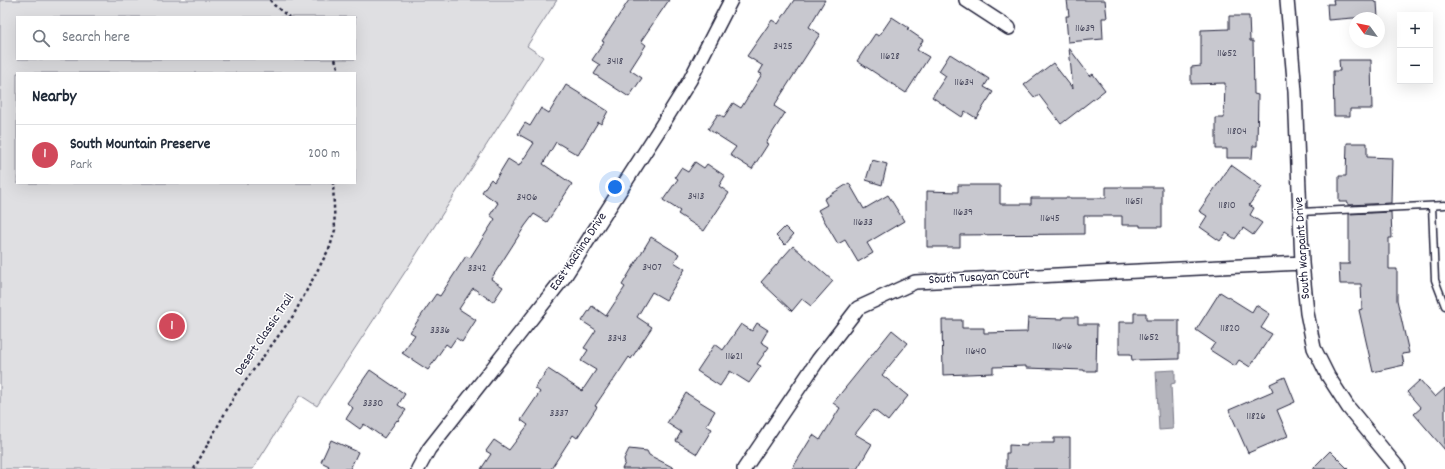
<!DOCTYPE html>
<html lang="en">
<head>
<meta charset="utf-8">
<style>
  body { margin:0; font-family:Dekko,sans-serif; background:#f2f2f3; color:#1f2937 }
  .controls { position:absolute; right:12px; top:12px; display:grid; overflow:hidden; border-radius:0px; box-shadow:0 4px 16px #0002 }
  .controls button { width:36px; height:36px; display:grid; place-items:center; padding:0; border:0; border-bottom:1px solid #e0e1e3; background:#fff; color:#1f2937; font:20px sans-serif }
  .compass { position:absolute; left:1349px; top:12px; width:36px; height:36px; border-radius:50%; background:#fff; box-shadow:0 4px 16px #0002; rotate:303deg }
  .you { position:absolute; left:615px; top:187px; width:14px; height:14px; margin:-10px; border:3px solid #fff; border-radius:50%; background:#1a73e8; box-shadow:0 0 0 6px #1a73e833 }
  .badge { display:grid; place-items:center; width:26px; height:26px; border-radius:50%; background:#d1495b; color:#fff; font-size:13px; font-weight:700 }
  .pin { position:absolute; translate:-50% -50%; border:2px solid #fff; box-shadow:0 1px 4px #0006 }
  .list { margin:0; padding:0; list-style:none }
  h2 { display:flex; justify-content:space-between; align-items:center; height:52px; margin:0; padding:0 16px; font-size:17px }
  h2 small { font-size:13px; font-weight:400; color:#747a83 }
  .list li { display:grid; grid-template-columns:26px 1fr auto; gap:12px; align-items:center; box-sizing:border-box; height:60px; padding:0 16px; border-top:1px solid #e0e1e3 }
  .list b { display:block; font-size:15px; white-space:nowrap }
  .list p { margin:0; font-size:13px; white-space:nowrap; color:#747a83 }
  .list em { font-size:13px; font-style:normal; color:#747a83 }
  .icon { flex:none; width:22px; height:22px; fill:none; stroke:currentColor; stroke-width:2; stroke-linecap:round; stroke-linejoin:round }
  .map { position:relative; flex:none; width:1445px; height:469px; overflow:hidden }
  .search { position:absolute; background:#fff; box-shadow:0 4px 16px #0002; left:16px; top:16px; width:340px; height:44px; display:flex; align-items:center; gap:10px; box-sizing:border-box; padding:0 14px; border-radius:0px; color:#747a83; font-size:15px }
  .panel { position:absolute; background:#fff; box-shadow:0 4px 16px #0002; left:16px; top:72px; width:340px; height:112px; border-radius:0px }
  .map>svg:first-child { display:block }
  .green { fill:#dfdfe2; stroke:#80808e; fill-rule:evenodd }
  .water { fill:#b4b4bc; stroke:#7a7a88 }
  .building { fill:#c8c8cf; stroke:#22223b }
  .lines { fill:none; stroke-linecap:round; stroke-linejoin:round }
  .service-casing { stroke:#22223b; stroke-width:9 }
  .minor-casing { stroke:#22223b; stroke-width:16 }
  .path { stroke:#22223b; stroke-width:2.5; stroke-dasharray:3 3; stroke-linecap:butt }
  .service { stroke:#fff; stroke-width:6 }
  .minor { stroke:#fff; stroke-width:13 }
  .labels { text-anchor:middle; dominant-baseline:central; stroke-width:3; stroke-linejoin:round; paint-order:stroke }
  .number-label { font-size:11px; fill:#4c4c60 }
  .street-label { font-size:13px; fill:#22223b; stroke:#fff }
</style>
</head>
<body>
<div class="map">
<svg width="1445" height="469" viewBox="0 0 1445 469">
  <rect width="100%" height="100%" fill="#fff"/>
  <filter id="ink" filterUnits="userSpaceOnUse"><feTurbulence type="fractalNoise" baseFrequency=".025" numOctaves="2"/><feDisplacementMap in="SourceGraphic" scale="8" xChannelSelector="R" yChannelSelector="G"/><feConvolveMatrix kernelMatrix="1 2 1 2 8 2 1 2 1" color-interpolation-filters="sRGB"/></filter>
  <g filter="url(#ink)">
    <!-- green -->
    <path class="green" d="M0 0H557L527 46 543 57 407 269 317 406 300 395 253 469H0ZM17 17H355V59H17ZM17 73H355V183H17Z"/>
    <!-- water -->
    <path class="water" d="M1175 370V383L1171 384 1173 429 1159 430 1156 371Z"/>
    <!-- building -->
    <path class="building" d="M629 0H669L641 41 646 45 630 70 642 78 629 97 594 74 600 65 592 60 604 42 602 41Z
      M794 0H825L809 27 820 34 774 106 785 113 766 143 768 144 752 169 730 155 736 147 708 129 718 114 724 117 733 103 741 108 762 74 759 73 763 66 747 56 772 20 778 24Z
      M1067 0H1105L1107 18H1102L1103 39 1068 42 1066 16H1069Z
      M1333 0H1374L1375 3 1377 2 1378 18H1353L1328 20 1327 4H1334Z
      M1229 16H1249L1250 41H1253L1254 94 1258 95 1257 146H1253L1252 158H1227V149H1216V118H1224L1225 83 1191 84V67L1201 66V30L1229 29Z
      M892 17 909 28 907 29 923 40 917 50 929 57 906 93 857 61 875 34 879 36Z
      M1069 48 1090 76 1093 74 1105 90 1061 124 1039 95 1035 98 1024 85 1053 63 1073 89Z
      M950 54 989 79 984 87 993 92 976 118 965 111 962 117 932 97 946 76 939 71Z
      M1339 60H1371L1372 109H1350V116H1334L1333 71H1340Z
      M566 85 608 111 601 124 598 122 578 155 556 142 543 164 572 184 547 222 534 214 525 226 491 279 503 287 493 302 473 288 459 309 476 320 462 342 456 338 450 347 446 344 428 370 402 353 415 335 410 332 436 294 440 296 466 256 470 258 495 219 490 215 498 203 482 192 491 179 494 182 508 159 519 166 534 143 518 134 525 123 530 126 541 108 549 113Z
      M1347 143H1367V157L1392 158 1391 203 1348 205V202H1339V176H1346Z
      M872 160 887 164 882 185 866 180Z
      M695 162 704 168 707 164 725 176 719 186 729 193 704 231 678 214 680 211 663 200 678 179 675 177 681 168 688 172Z
      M1231 165 1262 187 1249 205 1254 208 1250 215 1262 223 1253 235 1243 228 1235 239 1226 233 1220 241 1200 227 1207 216 1199 211Z
      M849 183 864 209 888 195 904 221 867 243 873 253 858 262 845 240 838 244 818 210 827 205 824 199Z
      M958 185H1000V204H1031V198H1106V187H1162V227H1140V225H1122V216H1084V234L960 235V247H927V191L958 192Z
      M1391 212 1392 238H1389V269H1397V300L1409 353 1402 354 1404 365 1373 372 1359 310 1362 309 1361 284H1340L1339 264H1349V214Z
      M785 227 793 235 785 245 776 236Z
      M651 237 679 254 674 262 685 269 666 300 652 292 637 317 652 327 631 359 629 357 613 381H612L595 406 597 407 577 438 573 435 551 469H481L491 454 486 451 494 440 509 450 528 425 521 420 540 392 535 388 548 369 582 391 596 370 581 361 588 350 584 348 596 330 582 321 592 306 606 316 625 287 622 285Z
      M793 246 833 281 811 306 802 299 792 311 761 282Z
      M1220 292 1252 312 1256 305 1270 314 1261 328 1272 334 1250 367 1239 360 1235 366 1210 350 1215 343 1196 330Z
      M1134 313H1146V320H1179V359L1132 360 1131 354H1119V322H1134Z
      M1063 317H1078V324H1097L1096 371H1084V370L1026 368V366L993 367V373L943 375 942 320H962V328H984V333L1027 332 1028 318 1063 319Z
      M757 323 768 330 761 342 769 347 757 364 761 366 749 383 730 371 720 386 697 371 715 344 723 350 741 324 752 331Z
      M892 330 908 343 882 375 908 396 888 421 874 410 855 434 872 444 857 469H792L813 435 820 440 840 408 833 403Z
      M370 370 405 394 398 405 406 410 398 421 397 420 384 438 364 424 360 429 346 419 353 408 347 403Z
      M1285 377 1295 402 1277 410 1288 436 1248 453 1229 410 1273 391 1270 384Z
      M1420 380 1435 397 1445 388V450L1414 414 1421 408 1407 392Z
      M686 393 715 411 706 426 712 429 697 454 676 441 681 432 667 423Z
      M1054 438H1070V469H1006V453H1009V445L1027 446V443H1054Z
      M331 440 358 452 350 469H327L329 466 321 462Z
      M629 449 647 451 649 455 676 469H622L625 463 624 459Z
      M1330 451 1348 469H1312Z"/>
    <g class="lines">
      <!-- service casing -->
      <g class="service-casing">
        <path id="service" d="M1432 206 1435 280 1445 306
          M1300 212 1445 205"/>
      </g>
      <!-- minor casing -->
      <g class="minor-casing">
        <path id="minor" d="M966 0 1009 28
          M1287 0 1295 91 1302 263 1307 313 1314 348 1328 376 1348 407 1399 469
          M418 469 429 449 565 276 657 133 690 80 731 0
          M744 469 818 360 858 308 915 282 1302 263"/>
      </g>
      <!-- path -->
      <path class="path" d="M270 0 274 5 289 17
        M335 59 340 73
        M194 469 235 395 293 316 330 247 335 230 333 183"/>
      <!-- service -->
      <use href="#service" class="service"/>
      <!-- minor -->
      <use href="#minor" class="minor"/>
    </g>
  </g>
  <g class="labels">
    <!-- number labels -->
    <g class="number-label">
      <text x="1085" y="29">11639</text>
      <text x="783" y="47">3425</text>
      <text x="1227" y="54">11652</text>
      <text x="890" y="57">11628</text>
      <text x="615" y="62">3418</text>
      <text x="964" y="83">11634</text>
      <text x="1237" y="132">11804</text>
      <text x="696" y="197">3413</text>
      <text x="527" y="198">3406</text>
      <text x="1134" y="202">11651</text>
      <text x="1227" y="206">11810</text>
      <text x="963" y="213">11639</text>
      <text x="1050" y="219">11645</text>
      <text x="863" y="223">11633</text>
      <text x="652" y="268">3407</text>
      <text x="477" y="269">3342</text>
      <text x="1230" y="329">11820</text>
      <text x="440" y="331">3336</text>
      <text x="1149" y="338">11652</text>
      <text x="617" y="339">3343</text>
      <text x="1062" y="347">11646</text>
      <text x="976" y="352">11640</text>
      <text x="734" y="357">11621</text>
      <text x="373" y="404">3330</text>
      <text x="559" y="414">3337</text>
      <text x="1256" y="417">11826</text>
    </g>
    <!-- street labels -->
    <g class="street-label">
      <text transform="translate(1303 248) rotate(-94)">South Warpaint Drive</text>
      <text transform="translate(579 252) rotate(-56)">East Kachina Drive</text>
      <text transform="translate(979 278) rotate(-3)">South Tusayan Court</text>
      <text transform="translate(265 335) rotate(-56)">Desert Classic Trail</text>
    </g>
  </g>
</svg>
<div class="controls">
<button>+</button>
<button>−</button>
</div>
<svg class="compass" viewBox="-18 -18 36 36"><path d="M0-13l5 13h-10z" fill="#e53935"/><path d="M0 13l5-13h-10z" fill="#747a83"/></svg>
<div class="you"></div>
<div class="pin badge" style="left:172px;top:326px">1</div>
<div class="search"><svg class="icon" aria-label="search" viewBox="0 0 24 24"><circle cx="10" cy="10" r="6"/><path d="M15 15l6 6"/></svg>Search here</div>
<section class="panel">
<h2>Nearby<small></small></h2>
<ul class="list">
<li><span class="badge">1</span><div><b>South Mountain Preserve</b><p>Park</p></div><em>200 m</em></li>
</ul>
</section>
</div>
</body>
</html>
